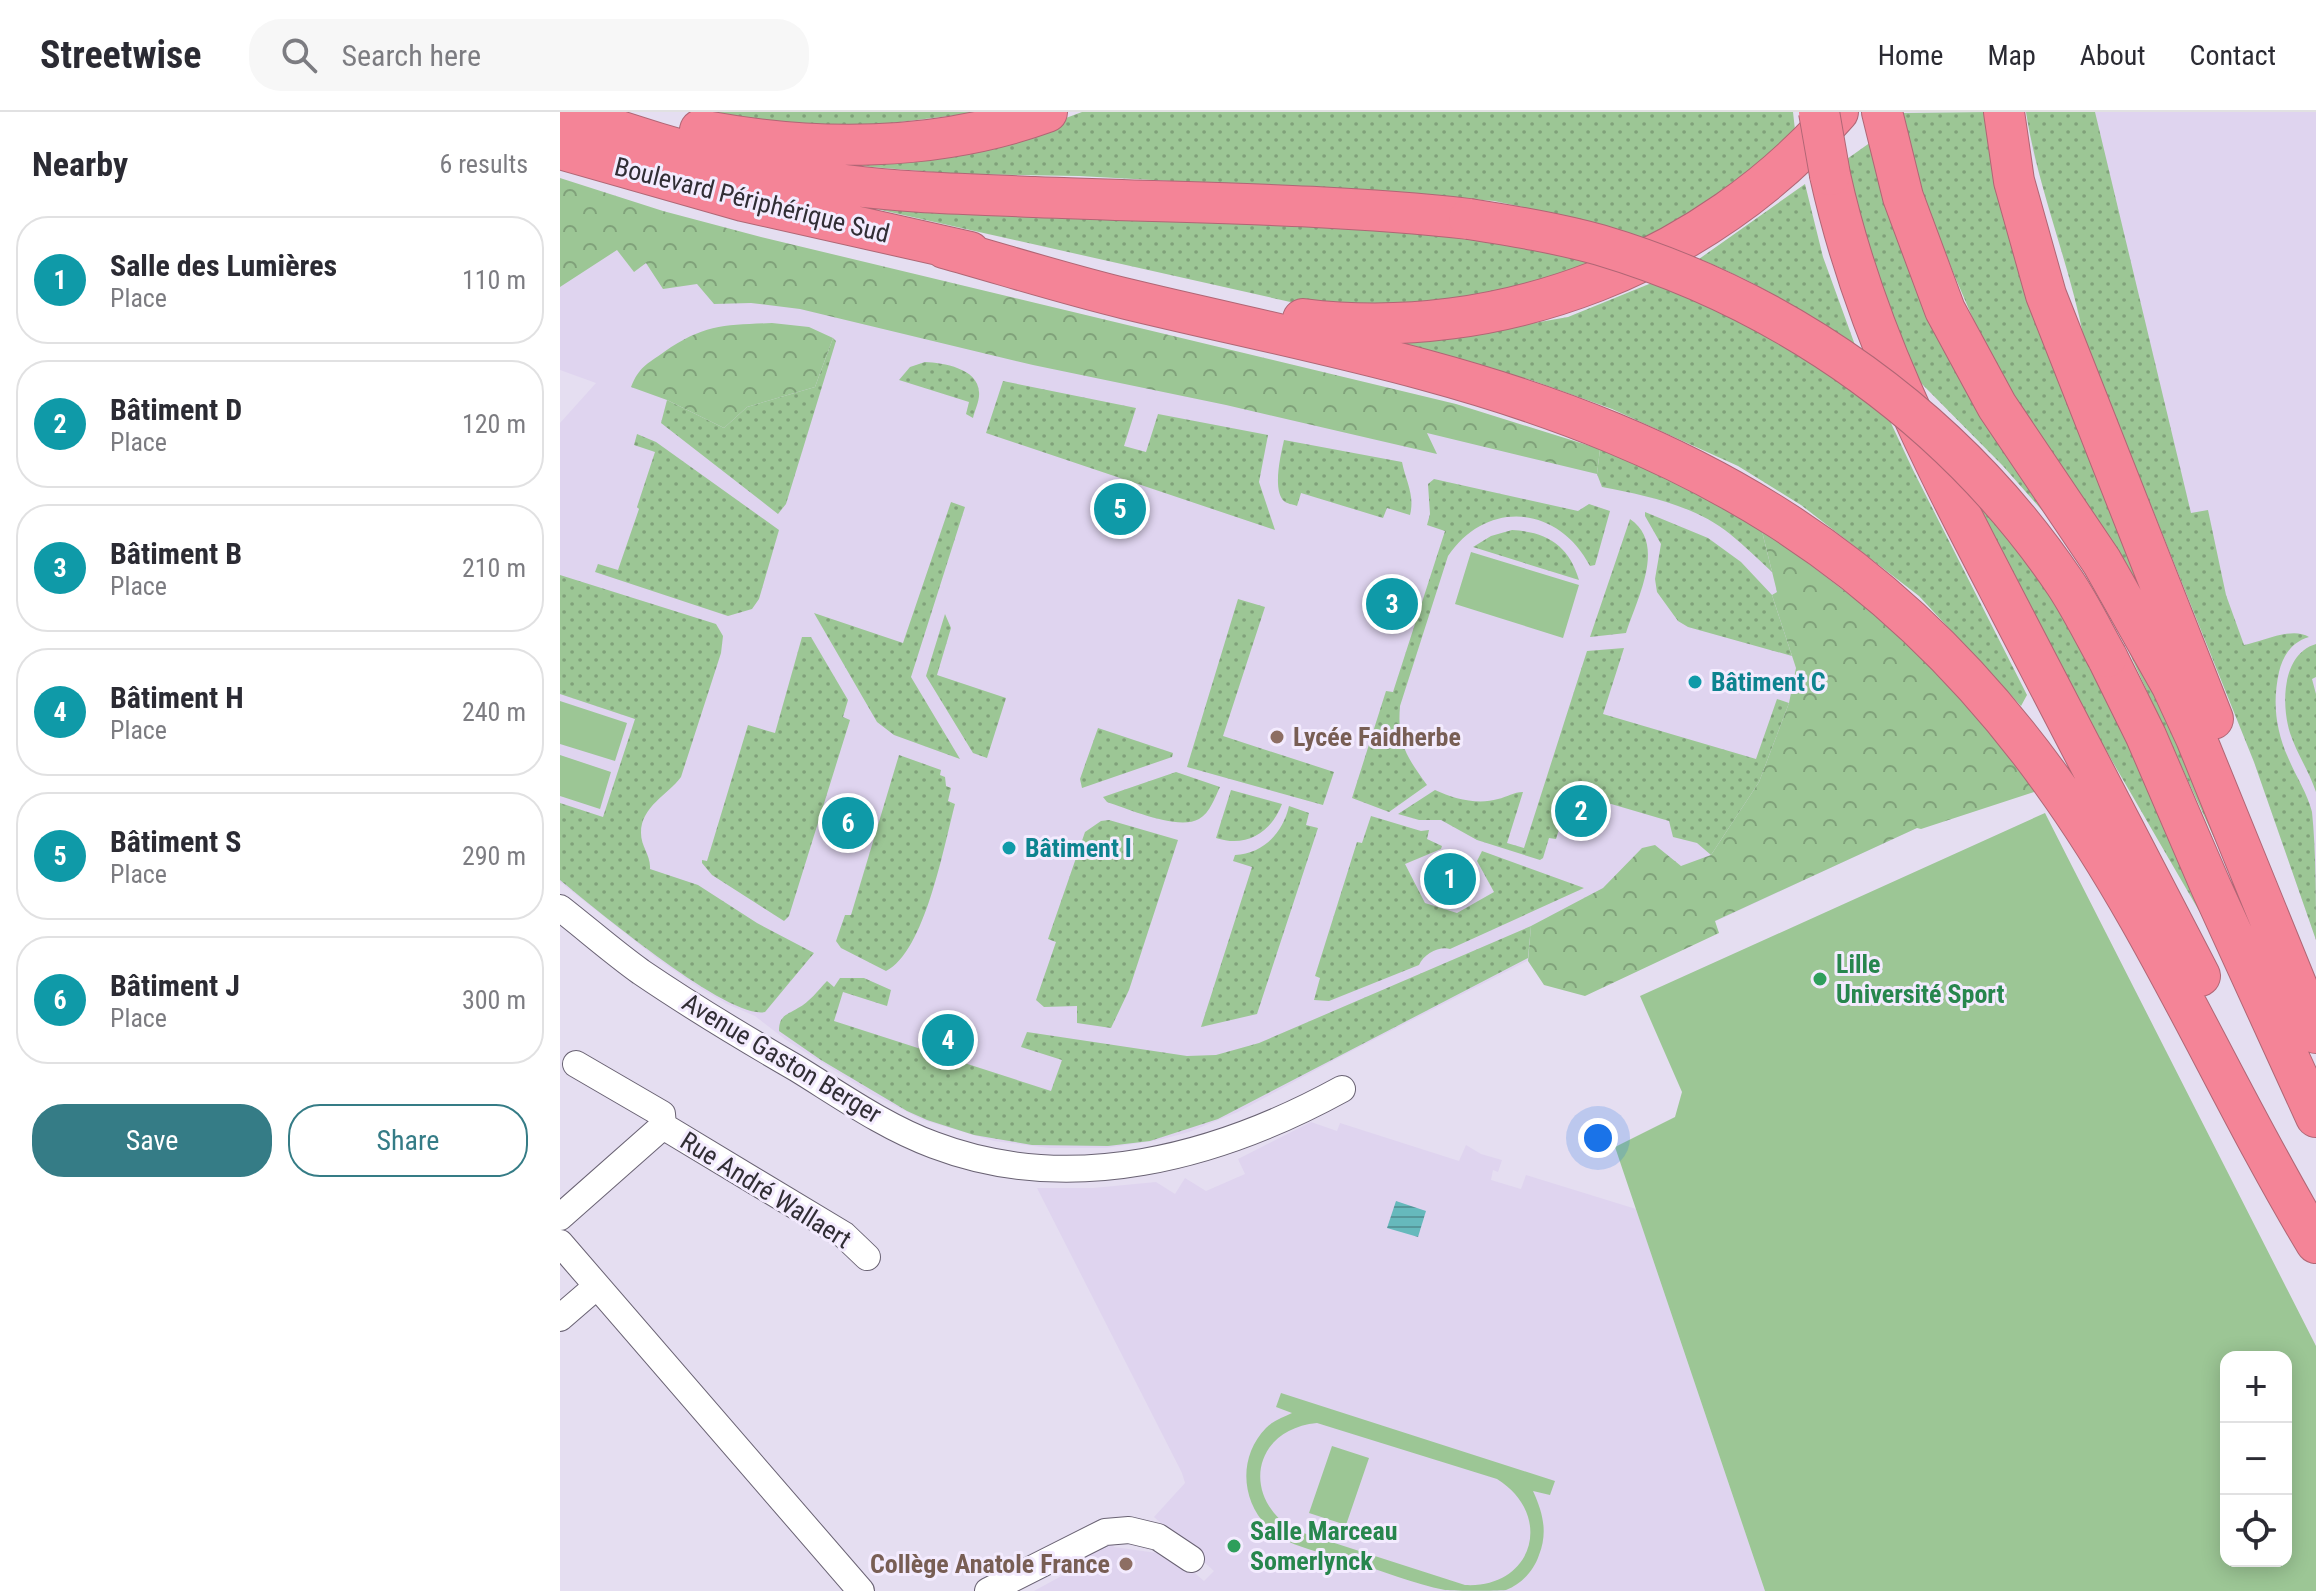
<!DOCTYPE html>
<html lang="en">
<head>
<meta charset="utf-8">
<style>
  body { margin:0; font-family:"Roboto Condensed",sans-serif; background:#f7f7f7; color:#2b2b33 }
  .controls { position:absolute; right:24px; bottom:24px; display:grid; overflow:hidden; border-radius:16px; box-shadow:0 4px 20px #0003 }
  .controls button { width:72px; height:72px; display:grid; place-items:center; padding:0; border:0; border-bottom:2px solid #e1e1e2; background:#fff; color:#2b2b33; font:40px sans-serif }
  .you { position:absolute; left:1038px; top:1026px; width:28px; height:28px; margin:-20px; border:6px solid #fff; border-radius:50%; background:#1a73e8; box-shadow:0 0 0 12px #1a73e833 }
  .badge { display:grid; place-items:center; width:52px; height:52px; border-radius:50%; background:#357c86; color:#fff; font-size:26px; font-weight:700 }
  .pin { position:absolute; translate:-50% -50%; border:4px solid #fff; box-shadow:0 2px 8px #0006 }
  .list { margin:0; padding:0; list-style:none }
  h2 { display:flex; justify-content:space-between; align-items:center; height:104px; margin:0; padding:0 32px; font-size:34px }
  h2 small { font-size:26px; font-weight:400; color:#7c7c81 }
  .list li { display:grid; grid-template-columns:52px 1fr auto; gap:24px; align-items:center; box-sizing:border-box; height:128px; margin:0 16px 16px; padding:0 16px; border:2px solid #e1e1e2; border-radius:32px }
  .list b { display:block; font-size:30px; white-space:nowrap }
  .list p { margin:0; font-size:26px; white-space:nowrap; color:#7c7c81 }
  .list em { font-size:26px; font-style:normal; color:#7c7c81 }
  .actions { display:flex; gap:16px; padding:24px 32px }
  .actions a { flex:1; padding:18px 0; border:2px solid #357c86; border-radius:32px; text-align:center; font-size:28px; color:#357c86 }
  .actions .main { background:#357c86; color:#fff }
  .icon { flex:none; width:44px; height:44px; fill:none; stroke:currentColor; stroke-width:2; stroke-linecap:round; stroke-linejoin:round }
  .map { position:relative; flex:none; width:1756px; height:1479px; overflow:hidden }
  header { display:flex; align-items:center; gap:48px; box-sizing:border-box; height:112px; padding:0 40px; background:#fff; border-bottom:2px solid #e1e1e2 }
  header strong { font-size:38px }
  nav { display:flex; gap:44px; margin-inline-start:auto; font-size:28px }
  .search { width:560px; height:72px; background:#f7f7f7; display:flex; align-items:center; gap:20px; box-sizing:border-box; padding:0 28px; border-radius:32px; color:#7c7c81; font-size:30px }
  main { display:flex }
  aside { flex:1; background:#fff }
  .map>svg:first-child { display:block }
  .built { fill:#dfd4ef }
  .grass { fill:url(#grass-dots) }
  .forest { fill:url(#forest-crowns) }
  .garden { fill:#9cc695; fill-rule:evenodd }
  .water { fill:url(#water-rules) }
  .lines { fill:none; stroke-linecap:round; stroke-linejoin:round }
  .minor-casing { stroke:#696273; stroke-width:28 }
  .highway-casing { stroke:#b06675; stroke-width:42 }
  .minor { stroke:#fff; stroke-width:26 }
  .highway { stroke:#f48497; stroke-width:40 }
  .highway-bridge-casing { stroke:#b06675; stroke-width:42; stroke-linecap:butt }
  .highway-bridge { stroke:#f48497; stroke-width:40 }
  .culture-dot { fill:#0f9aa8; stroke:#f3ebfe; stroke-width:3 }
  .education-dot { fill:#8d6e63; stroke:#f3ebfe; stroke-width:3 }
  .leisure-dot { fill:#2e9e5b; stroke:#f3ebfe; stroke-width:3 }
  .labels { text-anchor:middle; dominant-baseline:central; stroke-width:6; stroke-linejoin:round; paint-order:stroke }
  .street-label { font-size:26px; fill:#312e35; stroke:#f3ebfe }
  .culture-label { font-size:26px; font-weight:bold; fill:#0d838f; stroke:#f3ebfe; text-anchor:start }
  .education-label { font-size:26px; font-weight:bold; fill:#785e54; stroke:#f3ebfe; text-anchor:start }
  .leisure-label { font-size:26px; font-weight:bold; fill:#27864d; stroke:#f3ebfe; text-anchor:start }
</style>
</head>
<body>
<header>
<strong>Streetwise</strong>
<div class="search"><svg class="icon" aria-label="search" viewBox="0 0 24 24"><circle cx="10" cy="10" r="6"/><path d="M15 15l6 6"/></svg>Search here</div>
<nav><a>Home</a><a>Map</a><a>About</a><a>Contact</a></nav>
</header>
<main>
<aside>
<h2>Nearby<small>6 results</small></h2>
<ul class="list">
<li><span class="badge" style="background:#0f9aa8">1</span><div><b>Salle des Lumières</b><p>Place</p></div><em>110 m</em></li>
<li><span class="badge" style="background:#0f9aa8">2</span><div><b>Bâtiment D</b><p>Place</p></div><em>120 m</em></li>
<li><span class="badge" style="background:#0f9aa8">3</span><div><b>Bâtiment B</b><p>Place</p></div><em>210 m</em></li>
<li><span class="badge" style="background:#0f9aa8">4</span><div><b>Bâtiment H</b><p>Place</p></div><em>240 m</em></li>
<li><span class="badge" style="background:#0f9aa8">5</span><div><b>Bâtiment S</b><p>Place</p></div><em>290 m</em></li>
<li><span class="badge" style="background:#0f9aa8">6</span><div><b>Bâtiment J</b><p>Place</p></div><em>300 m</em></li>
</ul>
<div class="actions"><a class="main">Save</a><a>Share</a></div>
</aside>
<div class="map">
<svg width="1756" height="1479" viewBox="0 0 1756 1479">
  <defs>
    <pattern id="grass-dots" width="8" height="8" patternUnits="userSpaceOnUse" patternTransform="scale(2)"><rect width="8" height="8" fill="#9cc695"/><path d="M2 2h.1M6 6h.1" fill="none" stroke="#80a17a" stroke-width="1.8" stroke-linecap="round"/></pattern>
    <pattern id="forest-crowns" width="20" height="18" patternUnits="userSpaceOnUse" patternTransform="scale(2)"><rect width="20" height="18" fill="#9cc695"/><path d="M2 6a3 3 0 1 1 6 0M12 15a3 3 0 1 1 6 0" fill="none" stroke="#80a17a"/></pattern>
    <pattern id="water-rules" width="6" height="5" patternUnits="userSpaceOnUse" patternTransform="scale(2)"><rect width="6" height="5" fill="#66b9bc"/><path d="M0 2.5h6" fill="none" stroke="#55979a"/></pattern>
  </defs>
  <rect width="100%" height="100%" fill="#e5def1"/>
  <!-- built -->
  <path class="built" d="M1466 0H1756V828L1694 650 1524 227 1515 183 1472 38Z
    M0 114 886 295 1201 415 1367 714 1357 716 1154 810 1010 827 782 944 678 1000 629 1020 599 1028 546 1036H489L434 1029 363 1008 312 982 226 928 195 904 167 892 138 875 98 847 0 770V311L36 271 0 258Z
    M751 1010 777 1019 780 1011 899 1049 906 1033 921 1042 942 1048 938 1060 933 1058 931 1068 961 1077 966 1063 1076 1097 1205 1479H474L507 1461 504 1454 548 1425 554 1435 597 1441 602 1445 608 1438 644 1469 654 1459 594 1405 625 1371 622 1361 477 1076H533L596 1070 615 1082 625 1066 646 1079 685 1062 678 1047Z"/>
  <!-- grass -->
  <path class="grass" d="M144 0H422L299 15 236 14Z
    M522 0H1233L1235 18 1181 69 1094 130 1023 108 934 89 852 82 519 64 398 62 287 53 284 46 463 22Z
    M1429 0 1585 473 1579 477 1478 325 1428 242 1393 160 1360 76 1342 1Z
    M1466 0H1535L1631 401 1648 398 1666 483 1684 533C1702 530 1732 514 1749 525 1732 530 1723 543 1719 560 1712 592 1716 620 1730 650 1737 666 1747 681 1752 700 1756 738 1756 788 1756 828L1694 650 1524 227C1509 150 1478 77 1466 0Z
    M1311 30 1576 522 1678 778 1559 518 1495 413 1443 354 1358 268 1326 201 1302 118 1287 47Z
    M1245 72 1263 145 1295 233C1245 200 1195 169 1139 147Z
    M281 89 871 116 1047 151 955 179 870 194 735 191Z
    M1094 170 1167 198 1323 294 1353 358 1467 583 1461 594 1359 484 1241 393 1178 354 1052 297 971 268 832 231 873 229 1008 205Z
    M273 226 276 229 226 392 218 402 101 311 107 288 164 316 187 295 255 275Z
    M365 250C383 251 418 256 419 280 420 288 415 297 413 306L406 302 409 290 339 268 350 255Z
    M443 269 576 296 564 334 586 340 598 302 708 323 699 370 715 418 426 321Z
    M77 322 96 330 219 418 199 487 192 497 168 504 35 460 38 452 58 458 79 397 77 395 95 340 74 333Z
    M724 328 842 350C846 370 855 383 850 403L827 396 823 406 741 381 737 394C732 392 727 392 724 389 712 378 721 342 724 328Z
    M1040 337 1078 351 1201 415 1212 460C1198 447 1185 434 1170 422 1136 394 1085 383 1042 375L1037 362Z
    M874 367 1018 399 1029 392 1050 399 1035 453 1030 454C998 393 927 387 888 444L840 594C837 631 846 644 867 673L829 700 792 686 826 579 833 580 885 419 867 413 870 402 868 372Z
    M1405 371 1476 454 1533 544 1649 816 1522 597Z
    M391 390 405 395 351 565 400 647 334 623 317 610 254 501 343 531Z
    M1085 400 1148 426 1181 450 1212 483 1232 544 1128 515 1118 509 1097 480 1095 467 1101 432 1085 404Z
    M1070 407C1107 432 1077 486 1066 521L1030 525Z
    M952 418C988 420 1009 434 1019 468L913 435 931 424Z
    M0 463 156 512 163 524 161 541 121 665C108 683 81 694 81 721 81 735 91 743 90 757L138 773 197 811 254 841 205 900C168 908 33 795 0 768V691L43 705 75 607 0 582Z
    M678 487 705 495 663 624 774 660 763 693 627 655Z
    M385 502 391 516 377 563 446 586 427 646 413 641 366 564Z
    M242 525H251L288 588 283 605 290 608 229 804 224 809 152 763 142 751V748L147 749 188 613 215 621Z
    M1756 532V565L1752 567 1756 582V680C1749 659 1737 642 1730 621 1721 592 1722 542 1756 532Z
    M1064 536 1043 602 1196 647 1217 587 1229 591 1199 670 1151 743 1137 731 1113 725 1109 709 1041 689 1043 678 1014 670 996 727 989 726 983 746 980 748 917 728 881 708H859L838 702 875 678C894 687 918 693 938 687 947 685 954 680 963 680L947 731 964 736 1027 539Z
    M538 616 613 641 612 645 522 676 520 667Z
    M339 643 381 658 380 663 385 665 386 674 391 676 388 689 395 692C384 733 365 840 326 859L281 836 276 829 285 803H291Z
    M616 660 660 675C655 685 650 701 639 707 618 719 569 697 547 690L543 685Z
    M671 678 722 692C711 721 686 736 656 726Z
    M729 694 749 701 746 713 758 716 697 902 641 915 692 755 673 749 675 743C703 742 723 721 729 694Z
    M811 704 861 719 869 718 867 727 882 734 881 737 845 752 865 791 897 801 934 780 917 749 922 739 1024 776 890 837C879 834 864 842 859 853L769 889 754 888 760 866 755 864 797 730 802 731Z
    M549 708 618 728 569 878 551 916 517 911V894L484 895 476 888 496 830 488 827 525 720 541 709Z
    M971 814 968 846 658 1007 590 1029 548 1034 472 1033 414 1023 367 1008 347 999 261 948 219 919C219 903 227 903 238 896 249 891 259 877 267 869L274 875 280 866H304L331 878 327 894 283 880 274 909 491 979 502 948 461 935 467 920 627 944 656 943 699 931Z"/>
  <!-- forest -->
  <path class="forest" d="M0 66 103 99 201 125 896 292 1040 337 1037 362 867 321 877 342 666 293 473 253 240 197 191 191 154 192 137 172 103 177 86 151 74 160 57 138 0 175Z
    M212 211 249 215 273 226 255 275 187 295 164 316 107 288 71 275C79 255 87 252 104 240 144 212 166 213 212 211Z
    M1201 415 1321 507 1389 571 1477 679 1361 717 1357 716 1155 809 1159 821 1025 884 984 873 968 849 971 814 1043 776 1082 736 1095 733 1121 754 1151 743 1199 670 1229 591 1236 556 1212 483 1217 480Z"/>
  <!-- garden -->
  <path class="garden" d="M911 440 1019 473 1003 526 895 492Z
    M0 589 67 611 55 649 0 632Z
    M0 643 51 660 40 697 0 684Z
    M1485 701 1756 1234V1479H1205L1055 1035 1115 1005 1122 980 1080 884ZM1666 1245H1726V1449H1666Z
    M721 1281 995 1369 990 1383 973 1379C983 1401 988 1420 979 1443 974 1458 962 1472 946 1478 935 1479 897 1479 885 1478 854 1472 822 1459 792 1449 771 1443 746 1438 727 1429 684 1407 672 1351 706 1316 712 1309 724 1305 732 1301L716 1295ZM757 1311 937 1367C995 1403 973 1477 905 1473L734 1418C680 1385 693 1317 757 1311Z
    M772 1334 809 1346 786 1413 749 1401Z"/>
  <!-- water -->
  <path class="water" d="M836 1089 866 1099 858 1125 827 1116Z"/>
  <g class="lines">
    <!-- minor casing -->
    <g class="minor-casing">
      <path id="minor" d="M0 796C27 817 53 840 81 860 131 894 184 926 236 956 280 983 325 1015 374 1033 511 1085 658 1045 782 977
        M16 952 102 1002 103 1014
        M0 1105 103 1014 284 1123 307 1145
        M0 1131 301 1479
        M0 1206 37 1174
        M428 1479 545 1420 569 1418 598 1425 631 1447"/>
    </g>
    <!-- highway casing -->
    <g class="highway-casing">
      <path id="highway" d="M5 0C95 33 190 61 286 73 348 81 411 82 474 85 619 91 765 91 909 107
        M1322 0 1343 85 1385 198 1437 294 1542 450 1612 574 1636 626 1756 921
        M1444 0 1454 69 1486 183 1653 607
        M140 18C254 40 377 40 487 0
        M0 37 183 89 410 140
        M1270 63C1305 222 1376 355 1450 498 1513 620 1576 742 1640 864
        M384 136C445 153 505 172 567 187 666 211 766 231 865 258 1131 330 1329 442 1492 669 1596 813 1665 980 1756 1131
        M743 207C941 232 1147 151 1278 0
        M1547 545 1586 624 1651 775 1756 1005"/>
    </g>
    <!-- minor -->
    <use href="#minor" class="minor"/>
    <!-- highway -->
    <use href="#highway" class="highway"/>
    <!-- highway-bridge casing -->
    <g class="highway-bridge-casing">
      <path id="highway-bridge" d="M1259 0 1270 63
        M909 107C953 114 997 121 1040 133 1228 189 1395 308 1505 471 1521 495 1533 520 1547 545"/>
    </g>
    <!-- highway-bridge -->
    <use href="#highway-bridge" class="highway-bridge"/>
  </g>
  <!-- markers -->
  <g class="culture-dot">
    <circle cx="1135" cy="570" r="8"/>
    <circle cx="449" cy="736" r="8"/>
  </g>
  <g class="education-dot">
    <circle cx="717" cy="625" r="8"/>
    <circle cx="566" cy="1452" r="8"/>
  </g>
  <g class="leisure-dot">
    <circle cx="1260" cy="867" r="8"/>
    <circle cx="674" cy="1434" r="8"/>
  </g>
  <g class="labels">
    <!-- street labels -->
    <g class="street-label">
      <text transform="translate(192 88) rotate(14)">Boulevard Périphérique Sud</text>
      <text transform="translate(222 946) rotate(31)">Avenue Gaston Berger</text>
      <text transform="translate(206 1078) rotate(32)">Rue André Wallaert</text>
    </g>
    <!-- culture labels -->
    <g class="culture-label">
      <text x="1151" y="570">Bâtiment C</text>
      <text x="465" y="736">Bâtiment I</text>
    </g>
    <!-- education labels -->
    <g class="education-label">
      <text x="733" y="625">Lycée Faidherbe</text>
      <text x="550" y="1452" text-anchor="end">Collège Anatole France</text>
    </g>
    <!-- leisure labels -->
    <g class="leisure-label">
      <text x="1276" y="852">Lille<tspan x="1276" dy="30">Université Sport</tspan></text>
      <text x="690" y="1419">Salle Marceau<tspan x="690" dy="30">Somerlynck</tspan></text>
    </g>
  </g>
</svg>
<div class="controls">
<button>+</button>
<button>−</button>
<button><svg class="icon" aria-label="locate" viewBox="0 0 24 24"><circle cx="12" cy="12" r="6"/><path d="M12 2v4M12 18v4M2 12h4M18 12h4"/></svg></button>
</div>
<div class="you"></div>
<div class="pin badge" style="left:890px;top:767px;background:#0f9aa8">1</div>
<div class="pin badge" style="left:1021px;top:699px;background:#0f9aa8">2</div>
<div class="pin badge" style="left:832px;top:492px;background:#0f9aa8">3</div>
<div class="pin badge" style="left:388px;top:928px;background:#0f9aa8">4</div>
<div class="pin badge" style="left:560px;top:397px;background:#0f9aa8">5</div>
<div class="pin badge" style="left:288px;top:711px;background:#0f9aa8">6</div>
</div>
</main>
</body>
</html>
